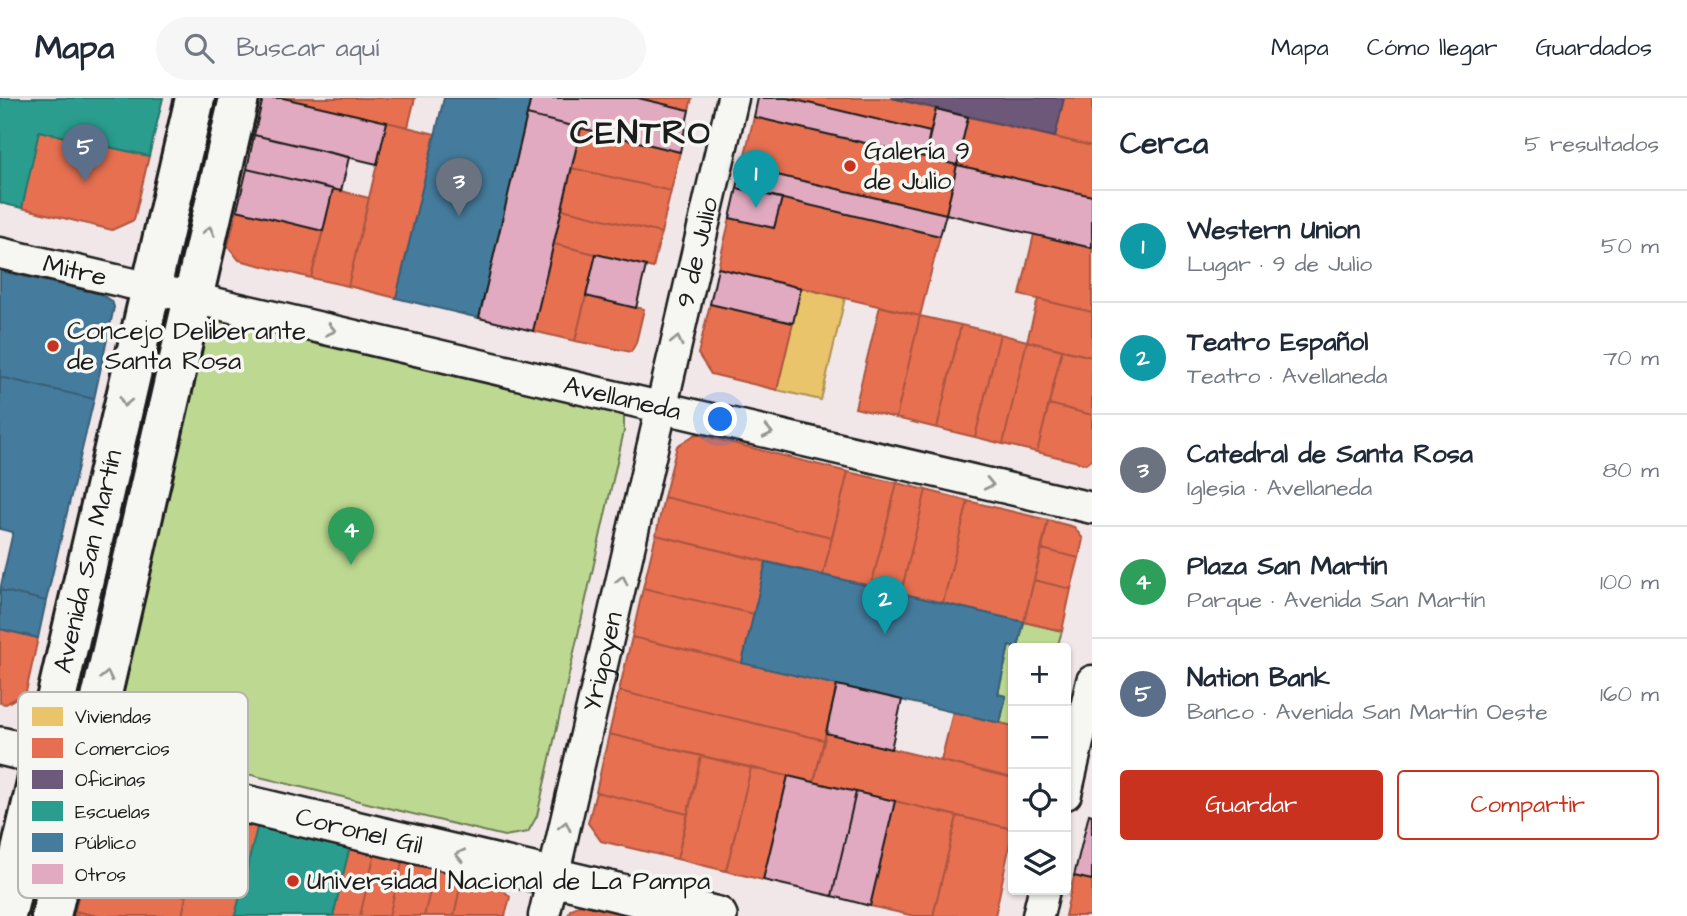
<!DOCTYPE html>
<html lang="es">
<head>
<meta charset="utf-8">
<style>
  body { margin:0; font-family:"Architects Daughter",sans-serif; background:#f6f6f7; color:#1f2937 }
  .controls { position:absolute; right:21px; bottom:21px; display:grid; overflow:hidden; border-radius:7px; box-shadow:0 2px 5px #0004 }
  .controls button { width:63px; height:63px; display:grid; place-items:center; padding:0; border:0; border-bottom:2px solid #e0e1e3; background:#fff; color:#1f2937; font:35px sans-serif }
  .you { position:absolute; left:721px; top:322px; width:24px; height:24px; margin:-18px; border:5px solid #fff; border-radius:50%; background:#1a73e8; box-shadow:0 0 0 10px #1a73e833 }
  .badge { display:grid; place-items:center; width:46px; height:46px; border-radius:50%; background:#c8321e; color:#fff; font-size:23px; font-weight:700 }
  .pin { position:absolute; translate:-50% -58px; filter:drop-shadow(0 2px 4px #0008) }
  .pin::after { content:''; position:absolute; top:37px; width:24px; height:21px; background:inherit; clip-path:polygon(0 0,100% 0,50% 100%) }
  .list { margin:0; padding:0; list-style:none }
  h2 { display:flex; justify-content:space-between; align-items:center; height:91px; margin:0; padding:0 28px; font-size:30px }
  h2 small { font-size:23px; font-weight:400; color:#747a83 }
  .list li { display:grid; grid-template-columns:46px 1fr auto; gap:21px; align-items:center; box-sizing:border-box; height:112px; padding:0 28px; border-top:2px solid #e0e1e3 }
  .list b { display:block; font-size:26px; white-space:nowrap }
  .list p { margin:0; font-size:23px; white-space:nowrap; color:#747a83 }
  .list em { font-size:23px; font-style:normal; color:#747a83 }
  .actions { display:flex; gap:14px; padding:21px 28px }
  .actions a { flex:1; padding:16px 0; border:2px solid #c8321e; border-radius:7px; text-align:center; font-size:24px; color:#c8321e }
  .actions .main { background:#c8321e; color:#fff }
  .icon { flex:none; width:38px; height:38px; fill:none; stroke:currentColor; stroke-width:2; stroke-linecap:round; stroke-linejoin:round }
  .map { position:relative; flex:none; width:1092px; height:818px; overflow:hidden }
  header { display:flex; align-items:center; gap:42px; box-sizing:border-box; height:98px; padding:0 35px; background:#fff; border-bottom:2px solid #e0e1e3 }
  header strong { font-size:33px }
  nav { display:flex; gap:38px; margin-inline-start:auto; font-size:24px }
  .search { width:490px; height:63px; background:#f6f6f7; display:flex; align-items:center; gap:18px; box-sizing:border-box; padding:0 24px; border-radius:38px; color:#747a83; font-size:26px }
  main { display:flex }
  aside { flex:1; background:#fff }
  .map>svg:first-child { display:block }
  .green { fill:#bdd991; stroke:#6c7a56; stroke-width:2 }
  .homes { fill:#e9c46a; stroke:#ac9253; stroke-width:2 }
  .shops { fill:#e76f51; stroke:#aa5641; stroke-width:2 }
  .offices { fill:#6d597a; stroke:#55475e; stroke-width:2 }
  .schools { fill:#2a9d8f; stroke:#26766c; stroke-width:2 }
  .public { fill:#457b9d; stroke:#395e76; stroke-width:2 }
  .building { fill:#e1aac0; stroke:#1c1c1c; stroke-width:2 }
  .lines { fill:none; stroke-linecap:round; stroke-linejoin:round }
  .minor-casing { stroke:#1c1c1c; stroke-width:35 }
  .tertiary-casing { stroke:#1c1c1c; stroke-width:42 }
  .secondary-casing { stroke:#1c1c1c; stroke-width:44 }
  .minor { stroke:#f6f6f2; stroke-width:30 }
  .tertiary { stroke:#f6f6f2; stroke-width:37 }
  .secondary { stroke:#f6f6f2; stroke-width:38 }
  .oneway { stroke:#949492 }
  .poi-dot { fill:#c8321e; stroke:#f6f6f2; stroke-width:2.5 }
  .labels { text-anchor:middle; dominant-baseline:central; stroke-width:7; stroke-linejoin:round; paint-order:stroke }
  .poi-label { font-size:26px; fill:#1c1c1c; stroke:#f6f6f2; text-anchor:start }
  .street-label { font-size:26px; fill:#1c1c1c; stroke:#f6f6f2 }
  .district-label { font-size:33px; font-weight:bold; letter-spacing:2px; fill:#1c1c1c; stroke:#f6f6f2 }
  .key { fill:#f6f6f2; stroke:#b5b5b2; stroke-width:2 }
  .key-label { font-size:19px; fill:#1c1c1c }
</style>
</head>
<body>
<header>
<strong>Mapa</strong>
<div class="search"><svg class="icon" aria-label="search" viewBox="0 0 24 24"><circle cx="10" cy="10" r="6"/><path d="M15 15l6 6"/></svg>Buscar aquí</div>
<nav><a>Mapa</a><a>Cómo llegar</a><a>Guardados</a></nav>
</header>
<main>
<div class="map">
<svg width="1092" height="818" viewBox="0 0 1092 818">
  <rect width="100%" height="100%" fill="#f2e7e8"/>
  <filter id="ink" filterUnits="userSpaceOnUse"><feTurbulence type="fractalNoise" baseFrequency=".0143" numOctaves="2"/><feDisplacementMap in="SourceGraphic" scale="14" xChannelSelector="R" yChannelSelector="G"/><feConvolveMatrix kernelMatrix="1 2 1 2 8 2 1 2 1" color-interpolation-filters="sRGB"/></filter>
  <g filter="url(#ink)">
    <!-- green -->
    <path class="green" d="M214 216 620 311 624 317V333L537 718 528 734 504 738 127 647 112 636 207 221Z
      M1024 524 1062 533 1057 550H1018Z
      M1009 548 1017 550H1013V628L1000 625 1006 599 998 596Z
      M41 729 59 733 39 818H21Z"/>
    <!-- homes -->
    <path class="homes" d="M90 0 105 3 106 0H137L124 53 80 43Z
      M801 190 845 200 821 302 777 292Z"/>
    <!-- shops -->
    <path class="shops" d="M283 0H415L408 29Z
      M638 0H692L689 12Z
      M787 0H892L936 11 930 34Z
      M892 0H973L968 19Z
      M1064 0H1092V48L1055 39Z
      M754 19 957 67 946 116 742 69Z
      M968 19 1092 48V98L957 67Z
      M387 24 435 36 396 200 348 188Z
      M581 30 680 54 671 93 572 70Z
      M39 33 149 58 134 122 112 132 22 110Z
      M572 70 671 93 661 135 562 111Z
      M333 91 369 100 348 188 311 180Z
      M782 100 940 138 920 218 718 170 730 120 774 130Z
      M562 111 661 135 653 170 554 146Z
      M237 112 323 133 311 180 239 162 228 148Z
      M1034 136 1092 150V214L1020 197Z
      M554 146 596 156 575 243 533 233Z
      M586 198 644 211 636 245 631 254 575 243Z
      M1038 201 1092 214V259L1027 243Z
      M710 206 793 225 777 292 711 276 698 256Z
      M880 208 920 218 896 320 855 310Z
      M920 218 961 227 937 330 896 320Z
      M961 227 1000 236 975 339 937 330Z
      M1000 236 1027 243 1003 346 975 339Z
      M1027 243 1062 252 1037 354 1003 346Z
      M1062 252 1092 259V317L1049 306Z
      M1049 306 1092 317V362L1086 366 1037 354Z
      M696 336 848 374 832 439 664 399 677 348Z
      M848 374 897 385 871 488 823 477Z
      M897 385 926 392 901 495 871 488Z
      M926 392 968 403 943 505 901 495Z
      M664 399 832 439 823 477 656 437Z
      M968 403 1048 422 1024 524 943 505Z
      M1048 422 1074 429 1083 441 1079 460 1042 451Z
      M656 437 766 464 754 516 643 490Z
      M1042 451 1079 460 1071 491 1034 482Z
      M1034 482 1071 491 1062 533 1024 524Z
      M643 490 754 516 742 565 632 539Z
      M0 531 38 540 26 594 6 606 0 605Z
      M632 539 837 587 824 642 619 593Z
      M619 593 824 642 814 684 609 636Z
      M953 614 1013 628V680L941 663Z
      M826 635 1013 680V731L814 684Z
      M609 636 701 658 688 716 596 694Z
      M701 658 751 670 726 773 677 761Z
      M751 670 788 678 763 782 726 773Z
      M596 694 688 716 677 761 601 743 588 725Z
      M895 703 957 718 933 818H914L870 808Z
      M207 713 258 726 235 818H182Z
      M957 718 1013 731 995 818H933Z
      M350 748 375 754 360 818H333Z
      M375 754 403 761 389 818H360Z
      M403 761 436 769 424 818H389Z
      M436 769 463 775 454 818H424Z
      M84 774 186 798 182 818H97L75 813Z
      M463 775 495 783 510 799 505 818H454Z
      M1074 778 1092 782V818H1065Z
      M584 804 622 813 621 818H568L570 812Z
      M75 813 97 818H74Z"/>
    <!-- offices -->
    <path class="offices" d="M892 0H1064L1055 39Z"/>
    <!-- schools -->
    <path class="schools" d="M0 0H163L149 58 39 33 22 110 0 105Z
      M258 726 350 748 333 818H235Z"/>
    <!-- public -->
    <path class="public" d="M444 0H531L479 220 396 200Z
      M0 173 100 196 112 203 114 209 94 301 0 279Z
      M0 279 94 301 46 503 0 492 13 434 0 431Z
      M766 464 1024 524 1018 550 1009 548 998 596 1006 598 1000 625 742 565Z
      M0 492 46 503 38 540 0 531Z"/>
    <!-- building -->
    <path class="building" d="M263 0H283L387 24 377 66 254 37Z
      M531 0H638L689 12 680 54 527 17Z
      M758 0H787L930 34 925 59 754 19Z
      M936 11 968 19 957 67 925 59Z
      M527 17 581 30 533 233 479 220Z
      M254 37 349 59 341 93 247 71Z
      M957 67 1092 98V150L946 116Z
      M742 69 946 116 940 138 737 90Z
      M247 71 333 91 323 133 237 112Z
      M737 90 782 100 774 130 730 120Z
      M596 156 646 168 636 210 586 198Z
      M718 170 801 190 793 225 710 206Z
      M837 587 902 602 891 651 826 635Z
      M788 678 856 694 832 798 763 782Z
      M856 694 895 703 870 808 832 798Z
      M1089 716 1092 717V782L1074 778Z"/>
    <g class="lines">
      <!-- minor casing -->
      <g class="minor-casing">
        <g id="minor">
          <path id="s1" d="M0 155 1092 410"/>
          <path d="M1066 696 1092 583"/>
          <path id="s2" d="M544 818 733 0"/>
          <path d="M1038 818 1044 792"/>
        </g>
      </g>
      <!-- tertiary casing -->
      <g class="tertiary-casing">
        <g id="tertiary">
          <path id="s3" d="M0 648 718 818"/>
        </g>
      </g>
      <!-- secondary casing -->
      <g class="secondary-casing">
        <g id="secondary">
          <path id="s4" d="M6 818 195 0"/>
          <path d="M51 818 239 0"/>
        </g>
      </g>
      <!-- minor -->
      <use href="#minor" class="minor"/>
      <!-- tertiary -->
      <use href="#tertiary" class="tertiary"/>
      <!-- secondary -->
      <use href="#secondary" class="secondary"/>
    </g>
    <!-- one-way arrows -->
    <defs><path id="oneway-chevron" d="M-2-3.5L2.5 0L-2 3.5" fill="none" stroke-width="1.6" stroke-linecap="round" stroke-linejoin="round" transform="scale(1.75)"/></defs>
    <g class="oneway">
      <use href="#oneway-chevron" transform="translate(209 133) rotate(-77)"/>
      <use href="#oneway-chevron" transform="translate(331 232) rotate(13)"/>
      <use href="#oneway-chevron" transform="translate(677 243) rotate(-77)"/>
      <use href="#oneway-chevron" transform="translate(125 304) rotate(103)"/>
      <use href="#oneway-chevron" transform="translate(768 334) rotate(13)"/>
      <use href="#oneway-chevron" transform="translate(989 386) rotate(13)"/>
      <use href="#oneway-chevron" transform="translate(622 482) rotate(-77)"/>
      <use href="#oneway-chevron" transform="translate(107 578) rotate(-77)"/>
      <use href="#oneway-chevron" transform="translate(565 728) rotate(-77)"/>
      <use href="#oneway-chevron" transform="translate(460 757) rotate(-167)"/>
    </g>
  </g>
  <!-- markers -->
  <g class="poi-dot">
    <circle cx="850" cy="68" r="7"/>
    <circle cx="53" cy="248" r="7"/>
    <circle cx="293" cy="783" r="7"/>
  </g>
  <g class="labels">
    <!-- poi labels -->
    <g class="poi-label">
      <text x="864" y="53">Galería 9<tspan x="864" dy="30">de Julio</tspan></text>
      <text x="67" y="233">Concejo Deliberante<tspan x="67" dy="30">de Santa Rosa</tspan></text>
      <text x="307" y="783">Universidad Nacional de La Pampa</text>
    </g>
    <!-- street labels -->
    <g class="street-label">
      <text stroke="none"><textPath href="#s2" startOffset="681">9 de Julio</textPath></text>
      <text stroke="none"><textPath href="#s1" startOffset="77">Mitre</textPath></text>
      <text stroke="none"><textPath href="#s1" startOffset="639">Avellaneda</textPath></text>
      <text stroke="none"><textPath href="#s4" startOffset="364">Avenida San Martín</textPath></text>
      <text stroke="none"><textPath href="#s2" startOffset="261">Yrigoyen</textPath></text>
      <text stroke="none"><textPath href="#s3" startOffset="369">Coronel Gil</textPath></text>
    </g>
    <!-- district labels -->
    <g class="district-label">
      <text x="641" y="35">CENTRO</text>
    </g>
  </g>
  <!-- legend -->
  <rect x="18" y="594" width="230" height="206" rx="10" class="key"/>
  <rect x="32" y="609" width="31" height="19" fill="#e9c46a"/>
  <rect x="32" y="640" width="31" height="20" fill="#e76f51"/>
  <rect x="32" y="672" width="31" height="19" fill="#6d597a"/>
  <rect x="32" y="703" width="31" height="20" fill="#2a9d8f"/>
  <rect x="32" y="735" width="31" height="19" fill="#457b9d"/>
  <rect x="32" y="766" width="31" height="20" fill="#e1aac0"/>
  <g class="key-label">
    <text x="75" y="625">Viviendas</text>
    <text x="75" y="657">Comercios</text>
    <text x="75" y="688">Oficinas</text>
    <text x="75" y="720">Escuelas</text>
    <text x="75" y="751">Público</text>
    <text x="75" y="783">Otros</text>
  </g>
</svg>
<div class="controls">
<button>+</button>
<button>−</button>
<button><svg class="icon" aria-label="locate" viewBox="0 0 24 24"><circle cx="12" cy="12" r="6"/><path d="M12 2v4M12 18v4M2 12h4M18 12h4"/></svg></button>
<button><svg class="icon" aria-label="layers" viewBox="0 0 24 24"><path d="M12 4l9 5-9 5-9-5zM3 14l9 5 9-5"/></svg></button>
</div>
<div class="you"></div>
<div class="pin badge" style="left:756px;top:110px;background:#0f9aa8">1</div>
<div class="pin badge" style="left:885px;top:536px;background:#0f9aa8">2</div>
<div class="pin badge" style="left:459px;top:118px;background:#6b7280">3</div>
<div class="pin badge" style="left:351px;top:467px;background:#2e9e5b">4</div>
<div class="pin badge" style="left:85px;top:84px;background:#5c6f8a">5</div>
</div>
<aside>
<h2>Cerca<small>5 resultados</small></h2>
<ul class="list">
<li><span class="badge" style="background:#0f9aa8">1</span><div><b>Western Union</b><p>Lugar · 9 de Julio</p></div><em>50 m</em></li>
<li><span class="badge" style="background:#0f9aa8">2</span><div><b>Teatro Español</b><p>Teatro · Avellaneda</p></div><em>70 m</em></li>
<li><span class="badge" style="background:#6b7280">3</span><div><b>Catedral de Santa Rosa</b><p>Iglesia · Avellaneda</p></div><em>80 m</em></li>
<li><span class="badge" style="background:#2e9e5b">4</span><div><b>Plaza San Martín</b><p>Parque · Avenida San Martín</p></div><em>100 m</em></li>
<li><span class="badge" style="background:#5c6f8a">5</span><div><b>Nation Bank</b><p>Banco · Avenida San Martín Oeste</p></div><em>160 m</em></li>
</ul>
<div class="actions"><a class="main">Guardar</a><a>Compartir</a></div>
</aside>
</main>
</body>
</html>
